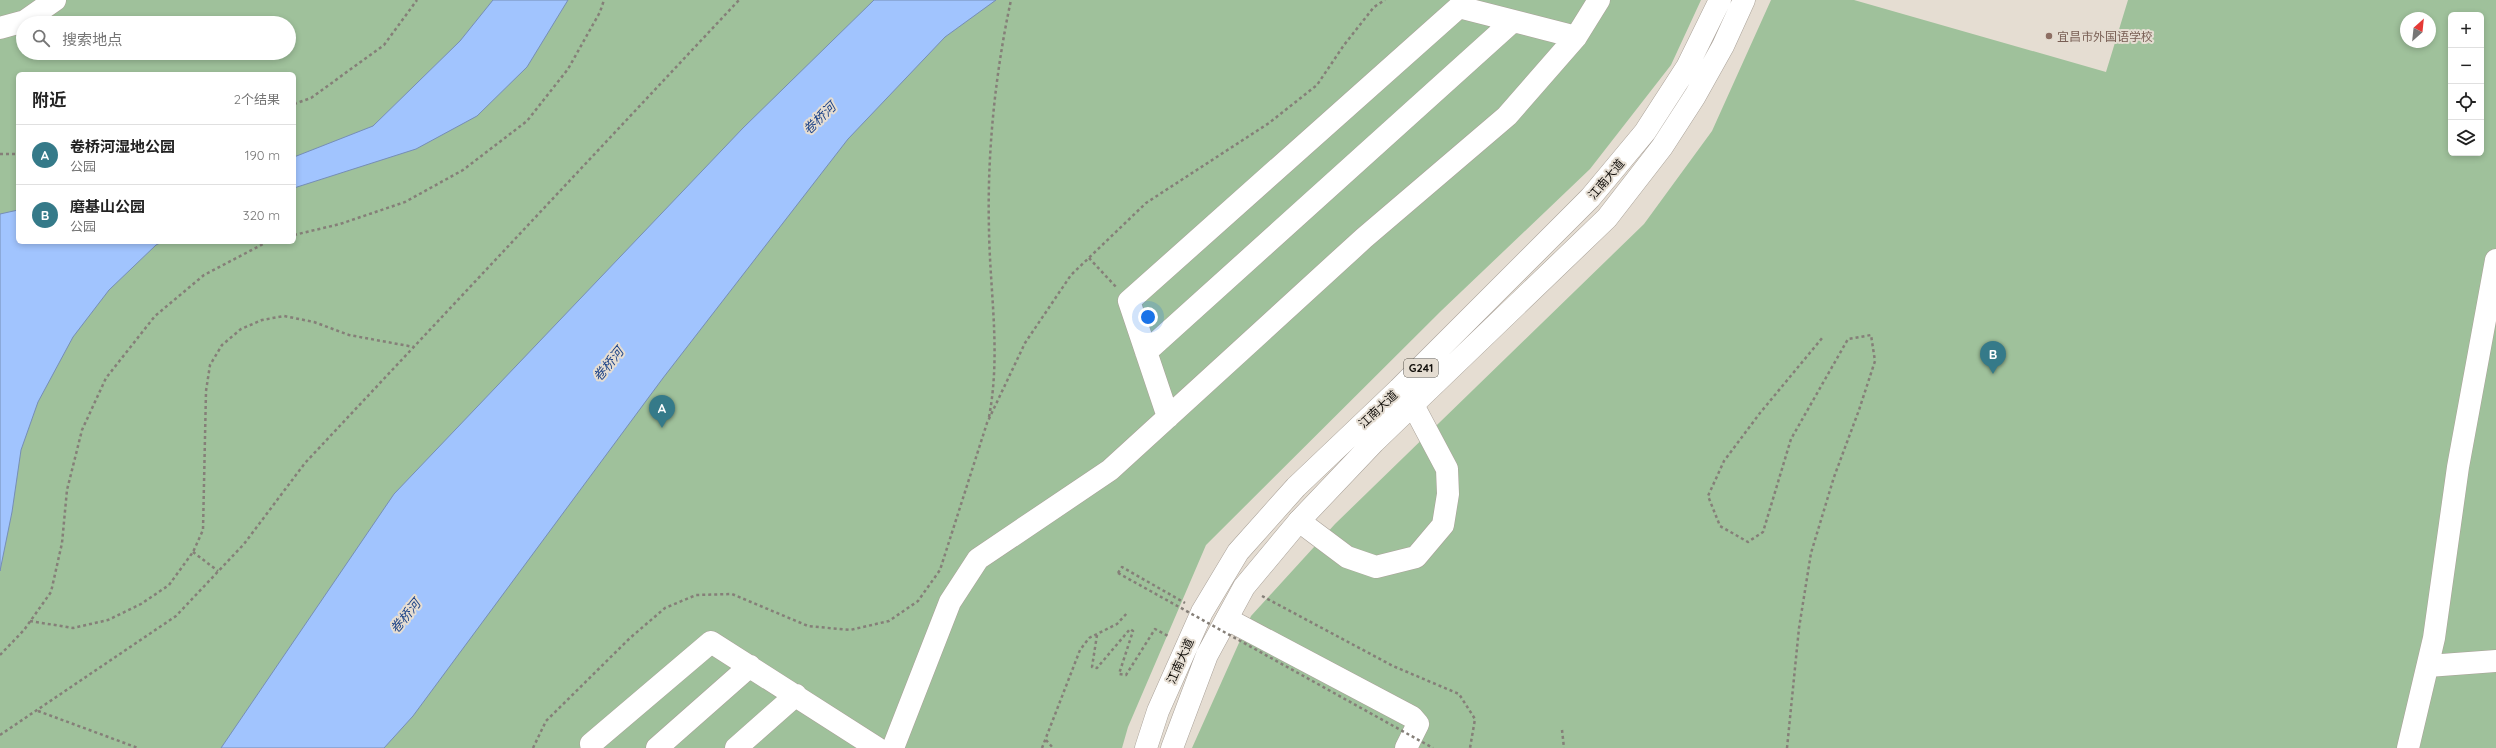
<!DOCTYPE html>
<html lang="zh">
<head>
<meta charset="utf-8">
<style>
  body { margin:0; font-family:Quicksand,"Noto Sans SC",sans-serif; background:#f6f6f6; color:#222 }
  .controls { position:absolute; right:12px; top:12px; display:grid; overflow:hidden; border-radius:6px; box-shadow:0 2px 6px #0003 }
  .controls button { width:36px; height:36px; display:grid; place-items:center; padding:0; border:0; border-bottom:1px solid #e0e0e0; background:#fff; color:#222; font:20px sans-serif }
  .compass { position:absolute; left:2400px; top:12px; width:36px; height:36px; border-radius:50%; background:#fff; box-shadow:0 2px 6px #0003; rotate:27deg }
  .you { position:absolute; left:1148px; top:317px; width:14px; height:14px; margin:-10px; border:3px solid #fff; border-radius:50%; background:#1a73e8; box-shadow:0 0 0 6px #1a73e833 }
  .badge { display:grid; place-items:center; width:26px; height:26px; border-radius:50%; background:#357a89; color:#fff; font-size:13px; font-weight:700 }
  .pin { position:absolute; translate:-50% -33px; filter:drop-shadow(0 1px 2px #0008) }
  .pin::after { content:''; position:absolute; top:21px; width:14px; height:12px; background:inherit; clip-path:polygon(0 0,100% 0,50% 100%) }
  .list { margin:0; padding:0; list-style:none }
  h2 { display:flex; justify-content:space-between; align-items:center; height:52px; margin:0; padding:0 16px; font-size:17px }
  h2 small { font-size:13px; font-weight:400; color:#767676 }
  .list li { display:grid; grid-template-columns:26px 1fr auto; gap:12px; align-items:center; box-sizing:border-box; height:60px; padding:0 16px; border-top:1px solid #e0e0e0 }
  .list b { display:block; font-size:15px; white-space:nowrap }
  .list p { margin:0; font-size:13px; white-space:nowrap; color:#767676 }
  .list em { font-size:13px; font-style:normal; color:#767676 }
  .icon { flex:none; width:22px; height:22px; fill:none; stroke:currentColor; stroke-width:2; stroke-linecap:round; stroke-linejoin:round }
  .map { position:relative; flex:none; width:2496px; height:748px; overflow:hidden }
  .search { position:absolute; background:#fff; box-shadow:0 2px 6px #0003; left:16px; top:16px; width:280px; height:44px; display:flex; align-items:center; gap:10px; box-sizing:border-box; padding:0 14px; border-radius:22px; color:#767676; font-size:15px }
  .panel { position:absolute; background:#fff; box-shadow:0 2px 6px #0003; left:16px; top:72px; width:280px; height:172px; border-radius:6px }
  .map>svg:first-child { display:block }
  .green { fill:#9fc19b; fill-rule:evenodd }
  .water { fill:#a1c4fe; stroke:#768eb5 }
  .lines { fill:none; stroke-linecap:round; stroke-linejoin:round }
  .minor-casing { stroke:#a9a198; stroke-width:23 }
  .highway-casing { stroke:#a9a198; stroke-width:23 }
  .path { stroke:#857f78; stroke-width:2.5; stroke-dasharray:3 3; stroke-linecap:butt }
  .minor { stroke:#fff; stroke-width:22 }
  .highway { stroke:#fff; stroke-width:22 }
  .path-bridge { stroke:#857f78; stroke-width:2.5; stroke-dasharray:3 3; stroke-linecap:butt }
  .education-dot { fill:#8d6e63; stroke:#e5ddd2; stroke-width:1.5 }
  .labels { text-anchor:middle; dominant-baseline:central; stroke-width:4; stroke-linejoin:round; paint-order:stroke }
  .shield { fill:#e5ddd2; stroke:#524e47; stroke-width:1 }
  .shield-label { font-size:11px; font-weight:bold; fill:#13100c }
  .education-label { font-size:12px; fill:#785e54; stroke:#e5ddd2; text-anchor:start }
  .street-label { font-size:12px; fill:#13100c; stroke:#e5ddd2 }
  .water-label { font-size:13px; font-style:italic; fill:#1c4286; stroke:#e5ddd2 }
</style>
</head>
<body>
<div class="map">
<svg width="2496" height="748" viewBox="0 0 2496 748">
  <rect width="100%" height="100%" fill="#e5ddd2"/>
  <!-- green -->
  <path class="green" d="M0 0H1701L1671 65 1590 169 1441 311 1206 545 1128 727 1122 748H0ZM23 23H289V53H23ZM18 74H294V242H18Z
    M1771 0H1854L2106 72 2128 0H2496V748H1192L1251 616 1335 524 1644 224 1712 131ZM2451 15H2481V153H2451ZM2406 18H2430V42H2406Z"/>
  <!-- water -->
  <path class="water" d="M493 0H568L527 67 477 116 416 149 294 188V157L373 126 460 41Z
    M874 0H996L945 37 848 139 663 378 413 716 384 748H221L394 494 743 128Z
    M18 210V242H162L156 245 109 290 73 337 38 402 21 450 12 512 0 571V214Z"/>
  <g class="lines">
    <!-- minor casing -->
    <g class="minor-casing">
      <path id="minor" d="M0 28 25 21 55 0
        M1146 352 1513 21
        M1168 417 1129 301 1459 7 1576 37
        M1299 521 1347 557 1376 567 1416 557 1443 525 1448 494 1447 469 1413 405
        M1227 619 1412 717 1418 724 1406 748
        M2428 666 2496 661
        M592 748 591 744 711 642 877 748
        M657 748 750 666
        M736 748 796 695
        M893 748 950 602 978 559 1110 470 1364 238 1507 116 1576 37 1599 0
        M2408 748 2434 638 2458 467 2496 260"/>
    </g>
    <!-- highway casing -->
    <g class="highway-casing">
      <path id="highway" d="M1146 748 1158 711 1202 612 1238 552 1296 487 1399 389 1590 198 1645 132 1687 67 1720 0
        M1172 748 1207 655 1244 587 1299 521 1374 442 1607 218 1662 147 1695 96 1723 46 1744 0"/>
    </g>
    <!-- path -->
    <path class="path" d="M294 104 311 98 384 45 417 0
      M0 154H18
      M294 235 340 224 405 202 463 170 527 121 568 69 600 12 604 0
      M1089 258 1117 288
      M989 417C1001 353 990 294 989 230 987 154 995 74 1011 0
      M193 552 218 571
      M1118 573 1122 567 1185 603
      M1262 596 1393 666 1459 694 1475 719 1470 748
      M30 621 73 628 108 620 141 604 169 585 193 552 203 530 206 391 210 365 222 345 241 329 262 320 284 316 314 322 349 335 414 347
      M1097 635 1092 667 1097 668 1130 629 1133 631 1119 674 1126 675 1155 629 1170 637
      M0 655 24 630 51 592 62 543 67 490 82 430 106 378 155 316 204 275 267 242
      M38 711 138 748
      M1562 730 1564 748
      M0 735 176 616 244 544 305 463 739 0
      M1046 740 1053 748
      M533 748 546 721 630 638 665 608 696 595 732 594 808 626 850 630 889 621 918 601 940 570 987 423 1025 343 1071 275 1146 203 1269 123 1317 85 1344 45 1374 7 1385 0
      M1042 748 1080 650 1089 638 1117 624 1128 612
      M1787 748 1799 628 1811 553 1834 477 1859 410 1875 361 1871 335 1848 339 1791 439 1763 532 1748 542 1720 526 1708 496 1724 461 1760 413 1823 337"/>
    <!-- minor -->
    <use href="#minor" class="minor"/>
    <!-- highway -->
    <use href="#highway" class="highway"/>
    <!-- path-bridge -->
    <path class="path-bridge" d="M1118 573 1433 748"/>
  </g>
  <!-- markers -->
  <circle class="education-dot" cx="2049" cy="36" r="4"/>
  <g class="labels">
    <!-- shield labels -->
    <rect class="shield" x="1404" y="359" width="34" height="18" rx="3"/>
    <g class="shield-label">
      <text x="1421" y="368">G241</text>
    </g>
    <!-- education labels -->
    <g class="education-label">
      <text x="2057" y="36">宜昌市外国语学校</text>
    </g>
    <!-- street labels -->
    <g class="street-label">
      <text transform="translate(1606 179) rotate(-50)">江南大道</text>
      <text transform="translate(1378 409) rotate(-43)">江南大道</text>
      <text transform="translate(1180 661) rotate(-66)">江南大道</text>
    </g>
    <!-- water labels -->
    <g class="water-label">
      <text transform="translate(819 118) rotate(-44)">卷桥河</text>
      <text transform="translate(608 364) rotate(-51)">卷桥河</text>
      <text transform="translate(405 616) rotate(-51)">卷桥河</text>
    </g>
  </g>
</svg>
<div class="controls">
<button>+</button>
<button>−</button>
<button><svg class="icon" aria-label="locate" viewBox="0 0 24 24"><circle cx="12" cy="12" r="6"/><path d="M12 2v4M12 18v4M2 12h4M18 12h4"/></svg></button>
<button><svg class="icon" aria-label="layers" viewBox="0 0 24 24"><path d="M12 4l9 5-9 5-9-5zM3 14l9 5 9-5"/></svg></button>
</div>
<svg class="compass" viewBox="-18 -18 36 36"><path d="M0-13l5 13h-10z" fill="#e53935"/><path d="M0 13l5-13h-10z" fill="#767676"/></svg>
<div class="you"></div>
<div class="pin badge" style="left:662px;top:428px">A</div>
<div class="pin badge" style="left:1993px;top:374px">B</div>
<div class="search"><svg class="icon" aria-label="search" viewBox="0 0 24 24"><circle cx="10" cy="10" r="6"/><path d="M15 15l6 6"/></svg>搜索地点</div>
<section class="panel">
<h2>附近<small>2个结果</small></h2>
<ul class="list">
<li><span class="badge">A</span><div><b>卷桥河湿地公园</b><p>公园</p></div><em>190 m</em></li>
<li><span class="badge">B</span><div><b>磨基山公园</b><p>公园</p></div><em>320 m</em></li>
</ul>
</section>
</div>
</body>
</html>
